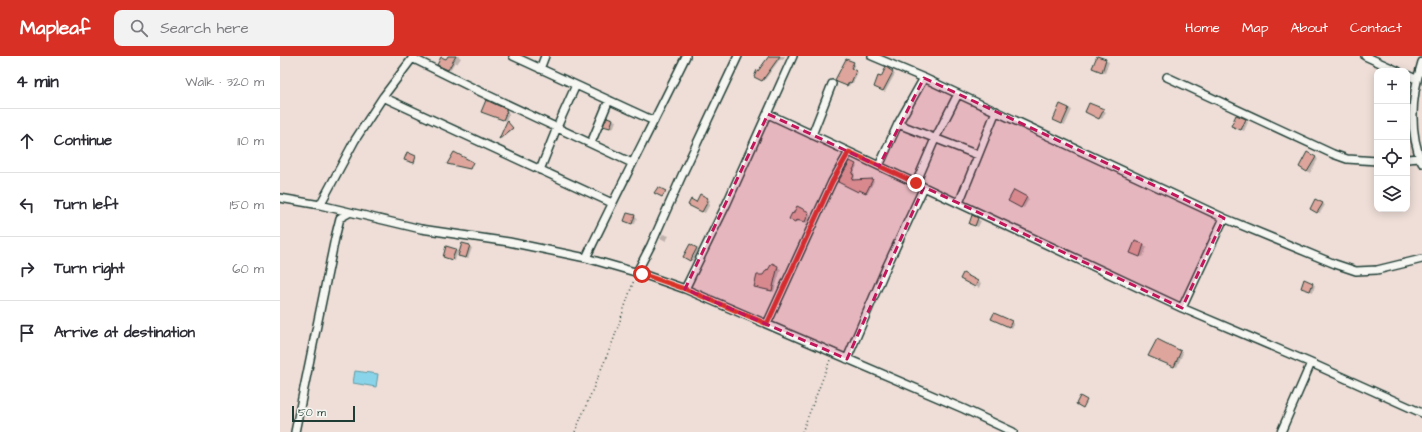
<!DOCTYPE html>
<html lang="en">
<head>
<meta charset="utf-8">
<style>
  body { margin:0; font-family:"Architects Daughter",sans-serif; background:#f2f2f3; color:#2b2b33 }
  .controls { position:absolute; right:12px; top:12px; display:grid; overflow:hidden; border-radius:8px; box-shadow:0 2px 10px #0003 }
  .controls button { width:36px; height:36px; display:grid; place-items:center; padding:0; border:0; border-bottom:1px solid #e1e1e2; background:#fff; color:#2b2b33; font:20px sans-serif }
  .scale { position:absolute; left:12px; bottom:10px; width:63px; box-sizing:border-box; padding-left:4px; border:2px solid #1f3d34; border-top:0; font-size:11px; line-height:14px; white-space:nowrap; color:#1f3d34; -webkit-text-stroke:3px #f6f6f2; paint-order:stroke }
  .stop { position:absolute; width:12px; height:12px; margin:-9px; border:3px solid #d93025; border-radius:50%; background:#fff }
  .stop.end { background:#d93025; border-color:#fff; box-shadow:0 1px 4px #0008 }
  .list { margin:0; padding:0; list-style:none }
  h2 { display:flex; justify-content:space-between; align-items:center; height:52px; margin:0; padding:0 16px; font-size:17px }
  h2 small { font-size:13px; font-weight:400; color:#7c7c81 }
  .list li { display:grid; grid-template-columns:26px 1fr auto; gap:12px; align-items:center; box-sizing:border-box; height:64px; padding:0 16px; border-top:1px solid #e1e1e2 }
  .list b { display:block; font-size:15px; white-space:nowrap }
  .list em { font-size:13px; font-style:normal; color:#7c7c81 }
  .icon { flex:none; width:22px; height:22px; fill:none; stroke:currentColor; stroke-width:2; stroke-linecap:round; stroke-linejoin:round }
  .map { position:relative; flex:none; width:1142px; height:376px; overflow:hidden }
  header { display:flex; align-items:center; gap:24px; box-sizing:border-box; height:56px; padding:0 20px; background:#d93025; color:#fff }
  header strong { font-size:19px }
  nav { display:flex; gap:22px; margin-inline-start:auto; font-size:14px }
  .search { width:280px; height:36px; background:#f2f2f3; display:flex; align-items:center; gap:10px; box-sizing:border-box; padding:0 14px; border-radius:8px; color:#7c7c81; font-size:15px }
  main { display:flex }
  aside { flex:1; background:#fff }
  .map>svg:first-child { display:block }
  .water { fill:#8ad4ea; stroke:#5f98a1 }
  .shadow { fill:#0003 }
  .building { fill:#dea59c; stroke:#1f3d34 }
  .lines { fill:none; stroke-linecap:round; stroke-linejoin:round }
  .street-casing { stroke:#1f3d34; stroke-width:10 }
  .path { stroke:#1f3d34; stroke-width:1.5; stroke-dasharray:1 3; stroke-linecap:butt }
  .street { stroke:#f6f6f2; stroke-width:7 }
  .route { stroke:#d93025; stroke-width:5 }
  .marked { fill:#c2185b; fill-opacity:0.2; stroke:#c2185b; stroke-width:3; stroke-dasharray:8 5; stroke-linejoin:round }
</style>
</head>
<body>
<header>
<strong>Mapleaf</strong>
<div class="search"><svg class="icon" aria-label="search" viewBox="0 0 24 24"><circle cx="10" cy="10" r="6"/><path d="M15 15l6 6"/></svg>Search here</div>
<nav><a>Home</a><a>Map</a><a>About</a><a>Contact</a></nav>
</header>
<main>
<aside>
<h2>4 min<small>Walk · 320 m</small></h2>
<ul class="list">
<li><svg class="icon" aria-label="ahead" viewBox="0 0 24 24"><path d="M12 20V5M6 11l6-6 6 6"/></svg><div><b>Continue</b></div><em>110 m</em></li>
<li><svg class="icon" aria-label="left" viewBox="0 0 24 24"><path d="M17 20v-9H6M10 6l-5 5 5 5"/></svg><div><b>Turn left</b></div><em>150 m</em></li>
<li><svg class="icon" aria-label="right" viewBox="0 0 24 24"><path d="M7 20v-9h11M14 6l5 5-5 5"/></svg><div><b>Turn right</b></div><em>60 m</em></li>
<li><svg class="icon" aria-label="arrive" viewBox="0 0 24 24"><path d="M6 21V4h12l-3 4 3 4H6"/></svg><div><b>Arrive at destination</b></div></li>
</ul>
</aside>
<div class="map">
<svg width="1142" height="376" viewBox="0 0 1142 376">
  <rect width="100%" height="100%" fill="#efded8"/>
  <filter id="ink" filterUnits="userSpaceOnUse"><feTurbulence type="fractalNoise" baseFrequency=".025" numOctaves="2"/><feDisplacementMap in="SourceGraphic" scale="8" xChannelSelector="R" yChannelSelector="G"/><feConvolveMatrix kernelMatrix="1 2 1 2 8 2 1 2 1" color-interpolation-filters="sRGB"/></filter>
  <g filter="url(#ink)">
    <!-- water -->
    <path class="water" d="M75 315 98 318 96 331 73 327Z"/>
    <!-- shadow -->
    <path class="shadow" d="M170 0H178L181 2 177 8 175 6 170 14 158 8 166 5Z
      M490 0H505L503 4 500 3 484 25 475 21Z
      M818 1 829 6 825 17 816 13Z
      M567 4 575 8 572 14 578 16 573 27 571 26 569 30 560 27Z
      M606 13 615 18 605 36 597 32Z
      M206 45 228 56 229 58 226 65 205 56Z
      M781 49 792 54 785 69 777 65Z
      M823 54 826 56 822 63 809 57Z
      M328 62 336 65 333 73 327 71Z
      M965 64 968 66 964 75 955 71Z
      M227 66 233 73 221 83H220Z
      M1027 97 1038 103 1030 117 1020 111Z
      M570 106 577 110 574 116H575L574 120 575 121 573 125H594L588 137 581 134 580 136 559 125Z
      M1127 122 1130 123 1132 135 1127 136Z
      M734 136 749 143 744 152 730 145Z
      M420 139 430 144 429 147 430 148 425 157 409 149 416 147Z
      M1035 144 1045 149 1040 157 1031 152Z
      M517 152 531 158 527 167 519 164 518 167 510 163 514 159Z
      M354 160 357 161 355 168 348 167Z
      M693 161 701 165 698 171 693 169Z
      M383 178 389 180 386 185 380 182Z
      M855 186 867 191 863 201 854 198Z
      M410 189 419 194 413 205 404 201Z
      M189 190 192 192 188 203 177 198 175 205 167 202 176 194 180 196Z
      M492 208 501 213 494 236 478 232Z
      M683 219 701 227 699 232 681 223Z
      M1032 228 1035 229 1033 236 1025 233Z
      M715 264 731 266 734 268 732 272Z
      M877 284 903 297 897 311 872 301Z"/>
    <!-- building -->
    <path class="building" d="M168 0H176L168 14 157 9 161 1 166 3Z
      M489 0H500L482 25 474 21 477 14 478 15Z
      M817 0 826 3 822 16 812 12Z
      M566 3 574 6 571 12 576 15 571 27 569 26 567 30 557 26 555 24Z
      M606 11 613 16 603 35 594 31 598 20 601 21Z
      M206 44 226 53V55H227L223 64 201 56Z
      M809 47 824 53 819 63 805 56Z
      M780 48 789 52 782 68 773 64Z
      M956 59 966 63 961 74 951 70Z
      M327 61 333 63 330 72 323 70Z
      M227 65 233 72 219 83Z
      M127 96 136 100 134 107 124 104Z
      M174 96 193 106 190 113 167 108Z
      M1027 96 1036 101 1027 116 1019 111Z
      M570 105 576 108 573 114H574L572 118 574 119 572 124 593 123 586 137 579 134 578 136 558 126Z
      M378 131 386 135 382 141 374 137Z
      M734 134 747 141 741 152 728 145Z
      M420 138 428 142 426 145H428L422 156 408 149 411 143 416 146Z
      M1035 143 1043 147 1037 157 1030 153Z
      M517 150 529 156 525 166 516 164 515 166 509 163 512 157 513 158Z
      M347 157 355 159 352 168 344 165Z
      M692 159 698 162 695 170 689 168Z
      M855 185 864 188 860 201 850 197Z
      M182 187 190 189 186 202 178 200Z
      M410 188 417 192 410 205 403 201Z
      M166 190 176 193 172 204 163 201Z
      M492 207 498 210 492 235 474 231 477 219H483L487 213 488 214Z
      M683 217 698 225 695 231 680 223Z
      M1024 223 1033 227 1030 235 1021 232Z
      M714 257 732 265 729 271 711 263Z
      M877 283 901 295 894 311 868 300Z
      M800 340 807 344 803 352 796 348Z"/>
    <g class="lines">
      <!-- street casing -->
      <g class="street-casing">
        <path id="street" d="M233 0 374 65
          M592 0 644 22 944 162 1055 208 1076 215 1097 214 1142 203
          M1085 0 1118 15
          M132 2 201 36 352 107
          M1142 6C1132 38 1128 74 1142 107
          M260 13 265 0
          M1127 19 1136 23
          M887 21 1053 98 1067 103 1097 105
          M103 41 332 147
          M488 58 902 252 1031 307 1142 357
          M618 68 698 99
          M532 79 552 28
          M311 87 329 44
          M1127 103 1140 102
          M599 110 618 68 644 22
          M260 114 278 69 296 29
          M636 127 655 83 678 38
          M0 142 40 149 141 173 229 186 306 202 362 218 405 233 684 353 733 376
          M679 147 716 55
          M40 149 75 84 103 41 134 0
          M306 202C338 134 373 68 406 0
          M357 216 371 189 403 117 458 0
          M405 233 447 147 513 0
          M902 252 944 162
          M487 268 552 126 569 96
          M567 303 606 212 644 131
          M15 376 55 182 60 162 69 157
          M1001 376 1031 307"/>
      </g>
      <!-- path -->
      <path class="path" d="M295 376 333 285 354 224
        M522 376 550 304"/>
      <!-- street -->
      <use href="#street" class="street"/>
    </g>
  </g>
  <g class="lines" filter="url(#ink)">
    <!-- route -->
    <path class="route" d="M362 218 405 233 487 268 552 126 569 96 636 127"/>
  </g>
  <!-- marked area -->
  <path class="marked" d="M644 22 944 162 902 252 644 131 567 303 405 233 488 58 599 110Z"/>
</svg>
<div class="controls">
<button>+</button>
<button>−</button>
<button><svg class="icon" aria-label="locate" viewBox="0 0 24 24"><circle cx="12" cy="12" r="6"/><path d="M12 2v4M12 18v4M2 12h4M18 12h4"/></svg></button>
<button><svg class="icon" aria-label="layers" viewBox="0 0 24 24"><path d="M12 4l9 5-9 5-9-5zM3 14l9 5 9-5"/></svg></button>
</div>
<div class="scale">50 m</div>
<div class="stop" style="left:362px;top:218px"></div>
<div class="stop end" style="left:636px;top:127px"></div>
</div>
</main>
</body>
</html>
